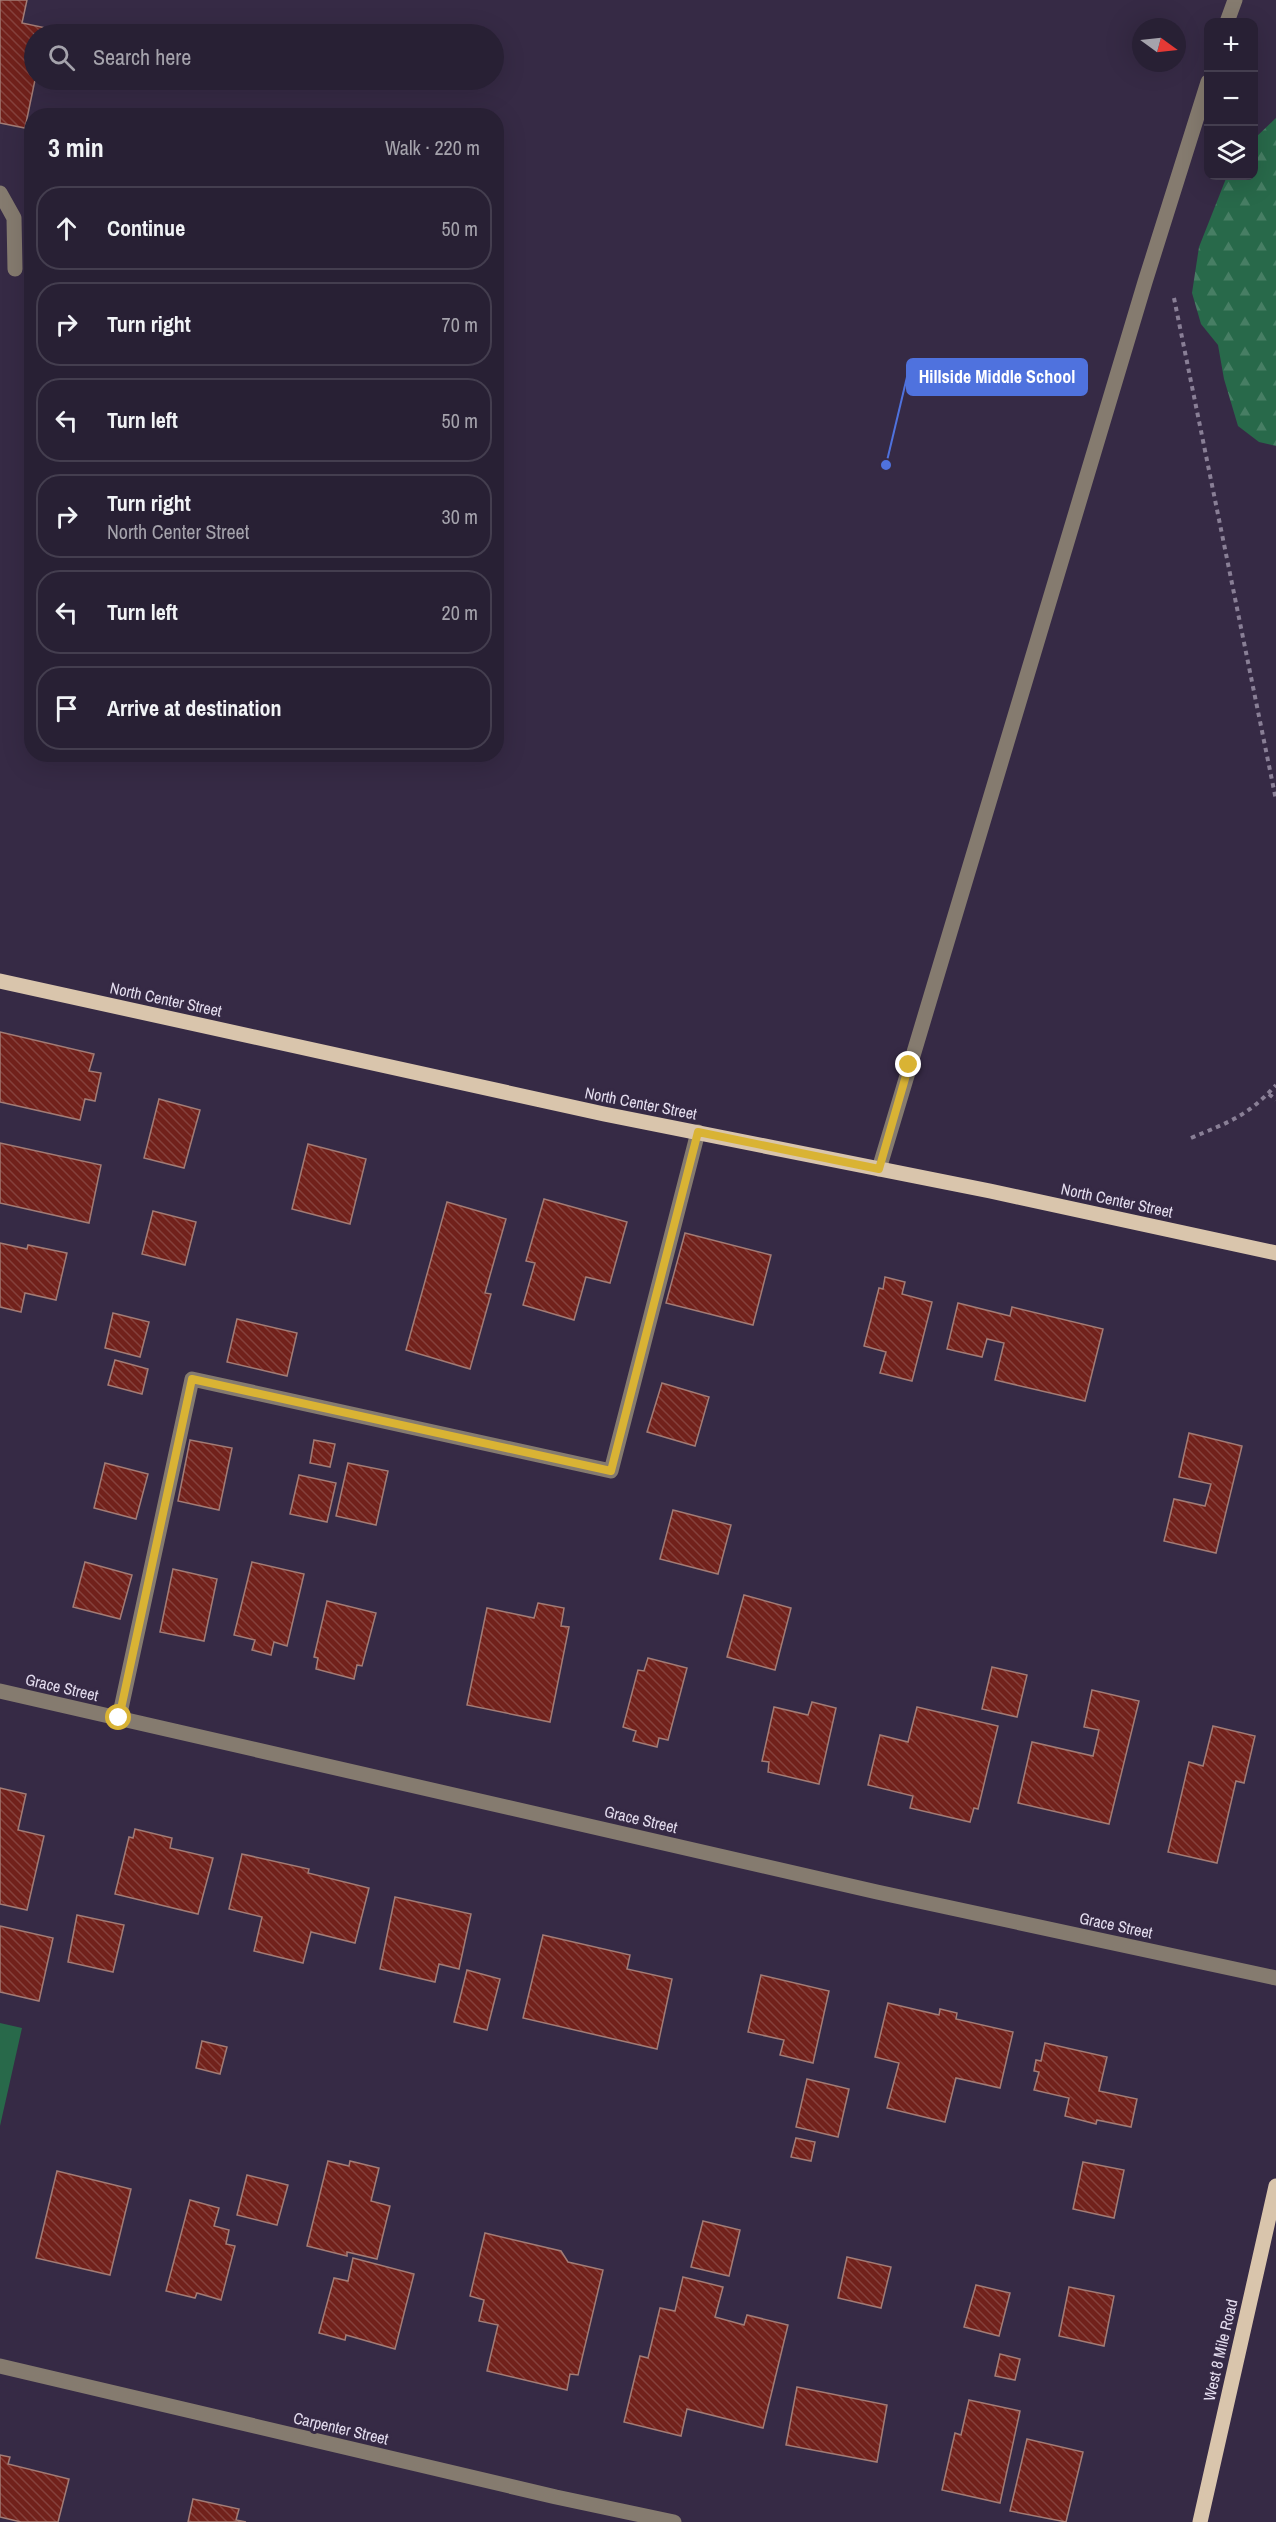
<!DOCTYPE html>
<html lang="en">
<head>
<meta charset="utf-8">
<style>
  body { margin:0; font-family:"Archivo Narrow",sans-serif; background:#342d40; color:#f1f3f6 }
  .controls { position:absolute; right:18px; top:18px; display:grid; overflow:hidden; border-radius:12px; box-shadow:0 6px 24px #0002 }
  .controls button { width:54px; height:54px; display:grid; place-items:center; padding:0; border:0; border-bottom:2px solid #443e4f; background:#282034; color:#f1f3f6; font:30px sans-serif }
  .compass { position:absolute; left:1132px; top:18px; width:54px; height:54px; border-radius:50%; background:#282034; box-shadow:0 6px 24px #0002; rotate:105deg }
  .stop { position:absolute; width:18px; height:18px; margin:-14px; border:4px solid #d9b334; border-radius:50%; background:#fff }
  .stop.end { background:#d9b334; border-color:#fff; box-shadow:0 2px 6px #0008 }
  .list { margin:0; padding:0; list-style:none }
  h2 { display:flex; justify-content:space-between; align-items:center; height:78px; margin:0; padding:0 24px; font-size:26px }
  h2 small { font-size:20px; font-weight:400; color:#a5a3ac }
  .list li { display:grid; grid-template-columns:39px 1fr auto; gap:18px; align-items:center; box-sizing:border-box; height:84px; margin:0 12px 12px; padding:0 12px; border:2px solid #443e4f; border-radius:24px }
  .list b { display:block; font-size:22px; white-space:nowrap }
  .list p { margin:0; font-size:20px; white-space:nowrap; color:#a5a3ac }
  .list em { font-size:20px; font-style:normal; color:#a5a3ac }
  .icon { flex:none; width:33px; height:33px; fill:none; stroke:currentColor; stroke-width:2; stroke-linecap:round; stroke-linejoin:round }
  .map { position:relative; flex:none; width:1276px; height:2522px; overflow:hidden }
  .search { position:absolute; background:#282034; box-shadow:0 6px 24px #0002; left:24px; top:24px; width:480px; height:66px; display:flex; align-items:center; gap:15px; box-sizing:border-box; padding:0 21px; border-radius:33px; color:#a5a3ac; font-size:22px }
  .panel { position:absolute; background:#282034; box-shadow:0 6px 24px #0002; left:24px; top:108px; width:480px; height:654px; border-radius:24px }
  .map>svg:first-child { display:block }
  .green { fill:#28694a }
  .forest { fill:url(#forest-firs) }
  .building { fill:url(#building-back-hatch); stroke:#a27c76; stroke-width:1.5 }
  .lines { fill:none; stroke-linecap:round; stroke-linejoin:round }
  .path { stroke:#897f96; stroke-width:4; stroke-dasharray:4.5 4.5; stroke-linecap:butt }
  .minor { stroke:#857b6f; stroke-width:15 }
  .major { stroke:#d9c5ac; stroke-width:15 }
  .route { stroke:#d9b334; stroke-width:8 }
  .labels { text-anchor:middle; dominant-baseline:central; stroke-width:6; stroke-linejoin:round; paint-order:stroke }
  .street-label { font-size:16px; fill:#e4ddef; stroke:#362a45 }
  .leader { fill:none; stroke:#4f72de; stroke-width:2 }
  .callout-dot { fill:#4f72de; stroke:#362a45; stroke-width:2 }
  .callout { fill:#4f72de; stroke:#4f72de; stroke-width:2 }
  .callout-label { font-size:18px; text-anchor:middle; font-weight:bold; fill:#fff }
</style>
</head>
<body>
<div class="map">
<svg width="1276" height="2522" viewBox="0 0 1276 2522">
  <defs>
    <pattern id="forest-firs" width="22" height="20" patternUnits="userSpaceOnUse" patternTransform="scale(1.5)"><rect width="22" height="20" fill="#28694a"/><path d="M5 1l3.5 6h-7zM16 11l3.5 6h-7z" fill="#477e64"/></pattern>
    <pattern id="building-back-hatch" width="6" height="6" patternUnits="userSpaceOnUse" patternTransform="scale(1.5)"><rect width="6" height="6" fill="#71211b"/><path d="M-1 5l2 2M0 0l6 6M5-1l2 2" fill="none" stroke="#85413c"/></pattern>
  </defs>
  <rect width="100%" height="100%" fill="#362a45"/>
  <!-- green -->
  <path class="green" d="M0 2023 22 2028 0 2126Z"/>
  <!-- forest -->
  <path class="forest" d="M1276 118V446L1259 442 1238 426 1224 379 1218 345 1201 324 1192 293 1199 247 1227 176H1254V139Z"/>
  <!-- building -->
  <path class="building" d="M0 0H27L22 23 46 28 44 34H34L35 80 25 128 0 123Z
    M0 1032 94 1054 89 1071 101 1073 95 1101 85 1099 80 1120 0 1102Z
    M159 1099 200 1110 184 1168 144 1158Z
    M0 1143 101 1165 89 1223 0 1203Z
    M308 1144 366 1159 350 1224 292 1209Z
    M544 1199 627 1222 610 1283 586 1277 574 1320 523 1305 535 1263 526 1261Z
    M447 1202 506 1219 485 1293 491 1294 470 1369 406 1350Z
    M153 1211 196 1222 185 1265 142 1254Z
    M685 1233 771 1255 753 1325 666 1303Z
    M0 1243 27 1249 28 1245 67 1253 56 1300 25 1293 21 1312 0 1307Z
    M885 1277 905 1282 902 1294 932 1302 912 1381 880 1373 886 1352 864 1346 879 1288 883 1289Z
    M958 1303 1010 1316 1012 1307 1103 1329 1085 1401 995 1380 1004 1343 987 1339 982 1357 947 1349Z
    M113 1313 149 1322 140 1357 105 1348Z
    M237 1319 297 1333 287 1376 227 1362Z
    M115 1360 148 1369 142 1394 108 1385Z
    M662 1383 709 1397 695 1446 647 1432Z
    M1189 1433 1242 1446 1216 1553 1164 1541 1174 1499 1205 1506 1211 1484 1179 1477Z
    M190 1440 232 1448 219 1510 178 1501Z
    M314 1440 335 1444 330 1467 310 1463Z
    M105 1463 148 1474 136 1519 94 1508Z
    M348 1463 388 1471 376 1525 336 1516Z
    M299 1475 336 1483 327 1522 290 1514Z
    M673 1510 731 1525 718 1574 660 1559Z
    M85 1562 132 1575 120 1619 73 1607Z
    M252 1562 304 1574 287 1646 274 1642 271 1655 252 1650 255 1640 234 1635Z
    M173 1569 217 1579 204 1641 160 1632Z
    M744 1595 791 1608 775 1670 727 1657Z
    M327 1601 376 1613 362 1666 357 1665 354 1679 316 1669 318 1658 314 1657Z
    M538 1603 564 1608 561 1626 569 1627 550 1722 467 1705 487 1608 534 1618Z
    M648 1658 687 1668 668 1740 659 1738 657 1747 633 1741 636 1731 623 1727 638 1670 644 1671Z
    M992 1667 1027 1675 1017 1717 982 1709Z
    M1092 1690 1139 1701 1109 1824 1018 1803 1032 1742 1093 1756 1099 1730 1084 1727Z
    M812 1702 836 1708 819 1784 768 1772 769 1762 762 1761 774 1707 808 1715Z
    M917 1707 998 1726 978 1809 974 1808 970 1822 910 1808 913 1796 868 1785 880 1735 908 1742Z
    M1213 1726 1255 1736 1244 1783 1236 1781 1217 1863 1168 1852 1189 1762 1203 1766Z
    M0 1788 26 1794 18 1830 44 1836 27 1910 0 1904Z
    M135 1829 172 1838 170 1848 213 1858 198 1914 115 1894 129 1837 133 1838Z
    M242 1854 309 1869 308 1873 369 1888 355 1943 311 1932 303 1963 254 1951 262 1917 229 1909Z
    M395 1897 471 1914 459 1969 439 1964 435 1982 380 1969Z
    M77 1915 124 1925 113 1972 68 1962Z
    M0 1926 53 1938 39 2001 0 1992Z
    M543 1935 630 1955 627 1969 672 1979 657 2049 523 2018Z
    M467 1970 500 1979 487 2030 454 2022Z
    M761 1975 829 1991 813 2063 780 2055 784 2040 748 2032Z
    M888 2003 939 2015 940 2009 957 2013 956 2019 1013 2032 1000 2088 956 2078 945 2122 887 2108 899 2063 875 2057Z
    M202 2041 227 2047 220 2074 196 2068Z
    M1045 2043 1107 2057 1099 2091 1137 2099 1131 2127 1097 2120 1096 2124 1065 2116 1069 2098 1034 2090 1039 2072 1034 2071 1036 2060 1041 2061Z
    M807 2079 849 2089 838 2137 796 2127Z
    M796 2138 815 2142 811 2161 791 2157Z
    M328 2161 349 2166 350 2161 379 2168 371 2201 390 2206 377 2259 347 2252V2256L307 2246Z
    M1083 2162 1124 2170 1114 2218 1073 2209Z
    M57 2171 131 2189 110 2275 36 2258Z
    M247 2175 288 2185 277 2225 237 2215Z
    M190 2200 219 2208 214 2226 229 2230 226 2244 235 2246 221 2300 197 2293 195 2298 166 2291Z
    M703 2221 740 2230 729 2276 691 2267Z
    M485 2233 561 2251 568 2262 603 2270 578 2375 570 2374 567 2390 487 2371 498 2325 479 2321 484 2300 470 2296Z
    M847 2257 891 2267 881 2308 838 2298Z
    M353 2258 414 2274 395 2349 346 2335 345 2340 319 2333 334 2278 348 2281Z
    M683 2277 723 2287 715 2317 744 2325 747 2315 788 2325 763 2428 687 2409 681 2436 624 2422 640 2356 648 2358 660 2308 675 2311Z
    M976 2285 1010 2293 999 2336 964 2327Z
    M1069 2287 1114 2296 1104 2346 1059 2336Z
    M1000 2354 1020 2359 1015 2380 995 2376Z
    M797 2387 887 2405 877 2462 786 2445Z
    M969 2400 1020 2411 1000 2503 942 2490 955 2433 961 2435Z
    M1027 2439 1083 2452 1066 2522 1010 2511Z
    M0 2455 10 2457 8 2464 69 2479 58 2522H21L0 2517Z
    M193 2499 239 2509 236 2520 246 2522H188Z"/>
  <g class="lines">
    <!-- path -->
    <path class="path" d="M1174 298 1276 800
      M1269 1094 1276 1100
      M1191 1138C1229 1122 1248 1116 1276 1085"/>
    <!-- minor -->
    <path class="minor" d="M1227 22 1235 0
      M0 193 14 218 15 269
      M879 1169 1145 282 1208 82
      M0 1691 877 1892 1276 1978
      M119 1718 192 1379 611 1471 698 1132
      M0 2366 556 2497 674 2522"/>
    <!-- major -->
    <path class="major" d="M0 981 604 1114 990 1191 1276 1253
      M1200 2522 1276 2186"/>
  </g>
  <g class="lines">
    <!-- route -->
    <path class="route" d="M119 1718 192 1379 611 1471 698 1132 879 1169 909 1065"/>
  </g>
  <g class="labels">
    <!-- street labels -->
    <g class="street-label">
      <text transform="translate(166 999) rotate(12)">North Center Street</text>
      <text transform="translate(641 1103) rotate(11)">North Center Street</text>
      <text transform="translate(1117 1200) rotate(12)">North Center Street</text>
      <text transform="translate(62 1687) rotate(13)">Grace Street</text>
      <text transform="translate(641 1819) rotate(13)">Grace Street</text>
      <text transform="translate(1116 1925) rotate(12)">Grace Street</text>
      <text transform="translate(1220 2350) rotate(-77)">West 8 Mile Road</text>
      <text transform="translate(341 2428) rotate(13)">Carpenter Street</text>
    </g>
  </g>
  <!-- callouts -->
  <path class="leader" d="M886 465L907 377"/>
  <circle class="callout-dot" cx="886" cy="465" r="6"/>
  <rect class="callout" x="907" y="359" width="180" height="36" rx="6"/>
  <g class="callout-label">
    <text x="997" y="383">Hillside Middle School</text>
  </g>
</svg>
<div class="controls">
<button>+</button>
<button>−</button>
<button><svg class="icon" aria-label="layers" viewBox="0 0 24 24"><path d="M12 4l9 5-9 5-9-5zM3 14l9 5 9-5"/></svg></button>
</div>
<svg class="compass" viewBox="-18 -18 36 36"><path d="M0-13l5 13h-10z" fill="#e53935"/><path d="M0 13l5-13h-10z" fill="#a5a3ac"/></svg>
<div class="stop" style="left:119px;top:1718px"></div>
<div class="stop end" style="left:909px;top:1065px"></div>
<div class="search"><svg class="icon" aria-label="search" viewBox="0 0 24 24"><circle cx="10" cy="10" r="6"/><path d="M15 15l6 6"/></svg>Search here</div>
<section class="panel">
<h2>3 min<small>Walk · 220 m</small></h2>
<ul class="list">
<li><svg class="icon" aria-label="ahead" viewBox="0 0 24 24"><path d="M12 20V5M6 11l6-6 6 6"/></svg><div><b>Continue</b></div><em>50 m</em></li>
<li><svg class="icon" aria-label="right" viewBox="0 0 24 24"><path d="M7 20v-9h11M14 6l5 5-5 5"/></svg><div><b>Turn right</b></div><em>70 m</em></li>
<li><svg class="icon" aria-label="left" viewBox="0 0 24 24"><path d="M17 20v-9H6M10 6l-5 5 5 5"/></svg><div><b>Turn left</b></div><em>50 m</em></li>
<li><svg class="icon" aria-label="right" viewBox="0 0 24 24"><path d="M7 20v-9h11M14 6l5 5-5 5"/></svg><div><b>Turn right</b><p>North Center Street</p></div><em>30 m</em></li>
<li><svg class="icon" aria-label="left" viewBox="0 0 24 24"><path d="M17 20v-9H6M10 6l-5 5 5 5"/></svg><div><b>Turn left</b></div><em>20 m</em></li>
<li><svg class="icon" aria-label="arrive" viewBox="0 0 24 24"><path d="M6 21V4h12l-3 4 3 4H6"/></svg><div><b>Arrive at destination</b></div></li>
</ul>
</section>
</div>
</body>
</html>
